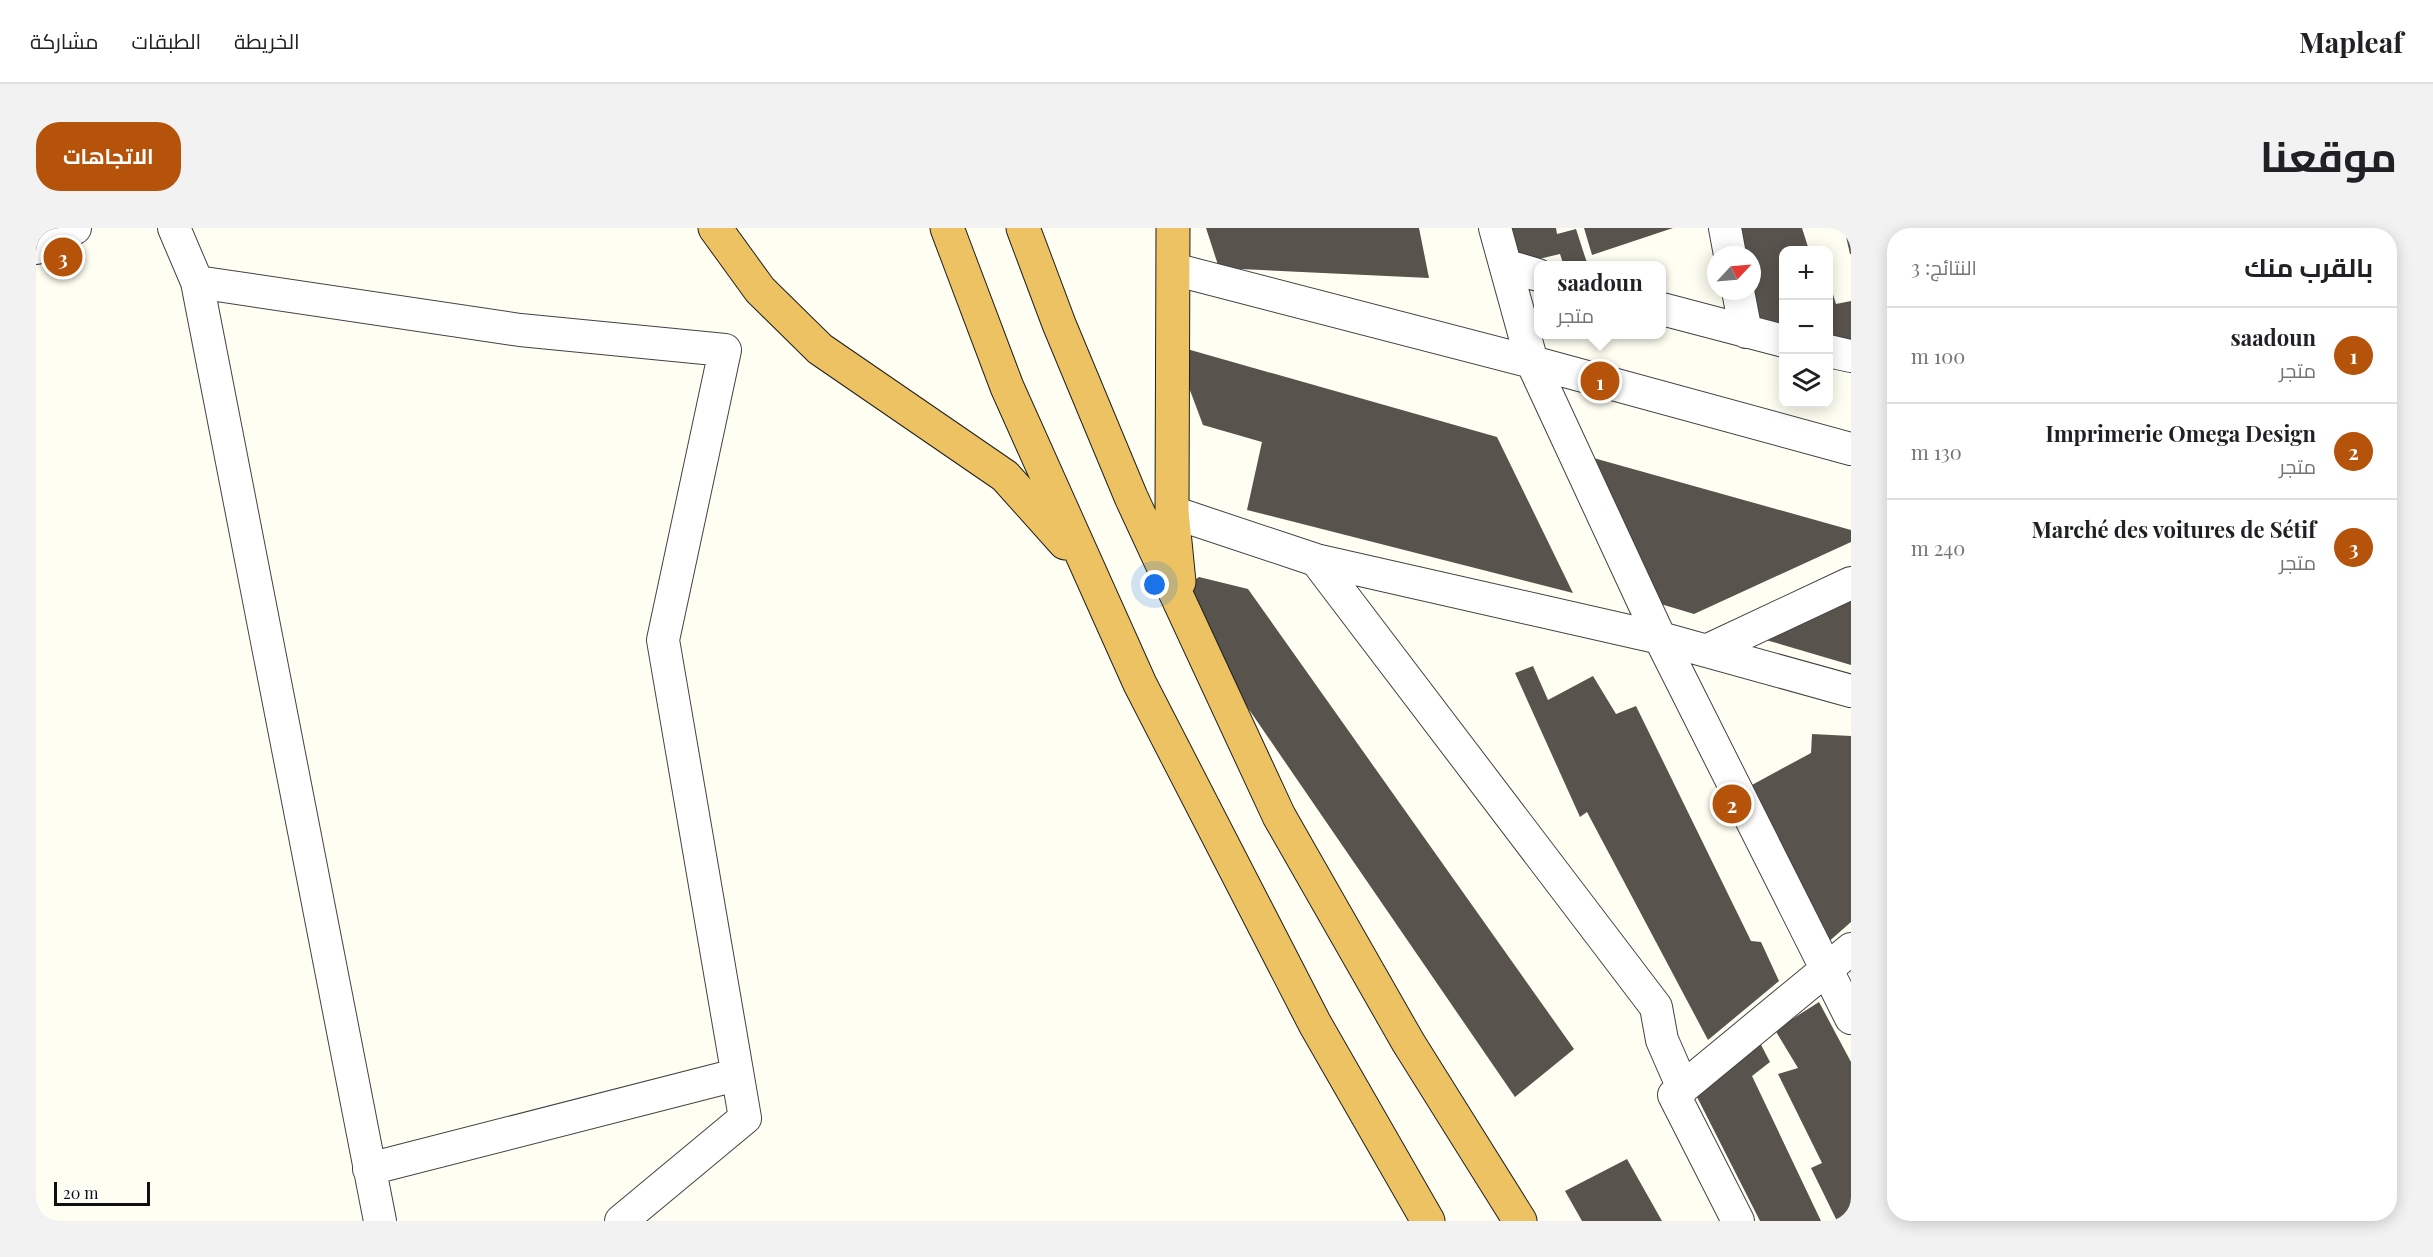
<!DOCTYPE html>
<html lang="ar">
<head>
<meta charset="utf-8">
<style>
  body { margin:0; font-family:"Playfair Display",Cairo,serif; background:#f2f2f2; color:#202124; direction:rtl }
  .controls { position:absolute; right:18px; top:18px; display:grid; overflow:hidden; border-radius:12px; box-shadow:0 3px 15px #0003 }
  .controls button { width:54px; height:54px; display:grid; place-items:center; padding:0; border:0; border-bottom:2px solid #e0e0e0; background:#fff; color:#202124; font:30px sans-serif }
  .compass { position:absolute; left:1671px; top:18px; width:54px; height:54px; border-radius:50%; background:#fff; box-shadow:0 3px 15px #0003; rotate:64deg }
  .scale { position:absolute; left:18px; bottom:15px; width:96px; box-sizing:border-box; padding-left:6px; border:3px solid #0f0f0f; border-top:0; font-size:16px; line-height:21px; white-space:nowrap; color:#0f0f0f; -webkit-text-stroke:4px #fff; paint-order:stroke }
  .you { position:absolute; left:1119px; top:357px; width:21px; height:21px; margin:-15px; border:4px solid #fff; border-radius:50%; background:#1a73e8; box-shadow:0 0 0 9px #1a73e833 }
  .badge { display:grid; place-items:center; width:39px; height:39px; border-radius:50%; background:#b45309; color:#fff; font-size:20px; font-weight:700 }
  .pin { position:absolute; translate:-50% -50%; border:3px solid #fff; box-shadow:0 2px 6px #0006 }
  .popup { position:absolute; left:1498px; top:33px; width:132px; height:78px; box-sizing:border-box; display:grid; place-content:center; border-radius:12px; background:#fff; filter:drop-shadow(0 2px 4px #0005); font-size:20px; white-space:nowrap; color:#757577 }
  .popup b { font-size:22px; color:#202124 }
  .popup::after { content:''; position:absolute; left:50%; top:100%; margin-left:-12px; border:12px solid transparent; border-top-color:#fff }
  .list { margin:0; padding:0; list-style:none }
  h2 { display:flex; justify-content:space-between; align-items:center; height:78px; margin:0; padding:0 24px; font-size:26px }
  h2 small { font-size:20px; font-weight:400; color:#757577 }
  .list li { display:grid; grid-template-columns:39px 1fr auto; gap:18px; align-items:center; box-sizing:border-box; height:96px; padding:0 24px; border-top:2px solid #e0e0e0 }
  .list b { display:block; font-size:22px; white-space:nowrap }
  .list p { margin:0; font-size:20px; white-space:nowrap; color:#757577 }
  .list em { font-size:20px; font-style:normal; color:#757577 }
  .icon { flex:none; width:33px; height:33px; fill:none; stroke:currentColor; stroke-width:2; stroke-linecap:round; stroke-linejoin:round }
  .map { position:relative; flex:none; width:1815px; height:993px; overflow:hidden; direction:ltr; border-radius:24px }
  header { display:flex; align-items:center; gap:36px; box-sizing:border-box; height:84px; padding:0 30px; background:#fff; border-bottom:2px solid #e0e0e0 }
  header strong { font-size:28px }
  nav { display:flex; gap:33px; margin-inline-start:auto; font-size:21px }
  .intro { display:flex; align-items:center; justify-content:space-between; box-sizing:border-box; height:144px; padding:0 36px }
  h1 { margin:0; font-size:42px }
  .button { padding:15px 27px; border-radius:24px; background:#b45309; color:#fff; font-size:21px; font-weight:700 }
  main { display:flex; gap:36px; padding:0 36px }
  aside { flex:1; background:#fff; border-radius:24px; box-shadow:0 3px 15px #0003 }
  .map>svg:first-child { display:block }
  .building { fill:#58534c }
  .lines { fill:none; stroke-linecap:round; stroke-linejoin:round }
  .minor-casing { stroke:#424242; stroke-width:34 }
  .highway-casing { stroke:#202020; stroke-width:35 }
  .minor { stroke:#fff; stroke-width:32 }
  .highway { stroke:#ecc262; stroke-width:33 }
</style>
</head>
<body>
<header>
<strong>Mapleaf</strong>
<nav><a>الخريطة</a><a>الطبقات</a><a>مشاركة</a></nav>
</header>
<div class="intro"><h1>موقعنا</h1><a class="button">الاتجاهات</a></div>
<main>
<aside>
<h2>بالقرب منك<small>النتائج: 3</small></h2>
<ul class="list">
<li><span class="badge">1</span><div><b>saadoun</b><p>متجر</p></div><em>100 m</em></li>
<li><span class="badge">2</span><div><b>Imprimerie Omega Design</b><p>متجر</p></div><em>130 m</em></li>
<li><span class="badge">3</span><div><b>Marché des voitures de Sétif</b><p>متجر</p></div><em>240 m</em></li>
</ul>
</aside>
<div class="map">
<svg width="1815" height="993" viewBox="0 0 1815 993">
  <rect width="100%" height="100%" fill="#fefef2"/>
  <!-- building -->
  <path class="building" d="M1170 0H1383L1393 50 1183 40Z
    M1465 0H1520L1521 6 1540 1 1552 38H1528L1524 26 1486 35Z
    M1548 0H1637L1556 27Z
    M1703 0H1766L1773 22H1748V100L1724 96 1716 59V27H1709Z
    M1808 0H1815V26H1814Z
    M1792 50 1800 76 1815 73V113L1792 108Z
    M1151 121 1461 209 1537 365 1211 282 1226 214 1167 197 1152 157Z
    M1554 229 1815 302V314L1658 386 1618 374Z
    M1163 349 1212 361 1538 821 1479 869 1190 448 1144 362Z
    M1815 372V437L1730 412Z
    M1497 438 1512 472 1557 448 1580 486 1600 478 1715 713 1725 714 1743 753 1672 812 1551 584 1544 589 1479 445Z
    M1776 506 1815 508V694L1790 716 1714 558 1775 525Z
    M1783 774 1815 834V993H1801L1775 940 1786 935 1742 846 1762 840 1739 802Z
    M1722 811 1734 834 1716 848 1785 993H1724L1660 867Z
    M1591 931 1626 993H1546L1529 963Z"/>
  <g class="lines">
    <!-- minor casing -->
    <g class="minor-casing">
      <path id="minor" d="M138 0 161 54 344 993
        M1459 0 1496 134 1624 410 1815 790
        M1689 0 1694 27
        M0 20 39 0
        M1471 38 1502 47
        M1137 41 1496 134 1815 221
        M161 54 484 102 689 122 627 412 709 890 585 993
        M1702 63 1710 104
        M1626 81 1748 113
        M1792 123 1815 128
        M1136 284 1280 332 1624 410 1815 463
        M1280 332 1620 779 1626 812 1647 860
        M1670 423 1815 355
        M333 941 700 847
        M1702 993 1638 867 1815 721"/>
    </g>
    <!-- highway casing -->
    <g class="highway-casing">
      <path id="highway" d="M679 0 724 62 784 121 969 248 1029 315
        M911 0 971 159 1104 456 1279 796 1392 993
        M987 0 1023 96 1095 269 1243 588 1372 814 1484 993
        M1137 0 1136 284 1143 354"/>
    </g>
    <!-- minor -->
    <use href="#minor" class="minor"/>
    <!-- highway -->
    <use href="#highway" class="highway"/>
  </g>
</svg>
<div class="controls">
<button>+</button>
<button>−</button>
<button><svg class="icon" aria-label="layers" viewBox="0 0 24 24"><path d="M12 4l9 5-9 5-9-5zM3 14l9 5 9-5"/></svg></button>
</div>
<svg class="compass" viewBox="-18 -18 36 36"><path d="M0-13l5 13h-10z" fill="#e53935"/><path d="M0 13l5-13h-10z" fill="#757577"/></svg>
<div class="scale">20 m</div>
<div class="you"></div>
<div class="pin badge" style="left:1564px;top:153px">1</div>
<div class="popup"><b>saadoun</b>متجر</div>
<div class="pin badge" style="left:1696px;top:576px">2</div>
<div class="pin badge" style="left:27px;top:29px">3</div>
</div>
</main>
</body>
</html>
